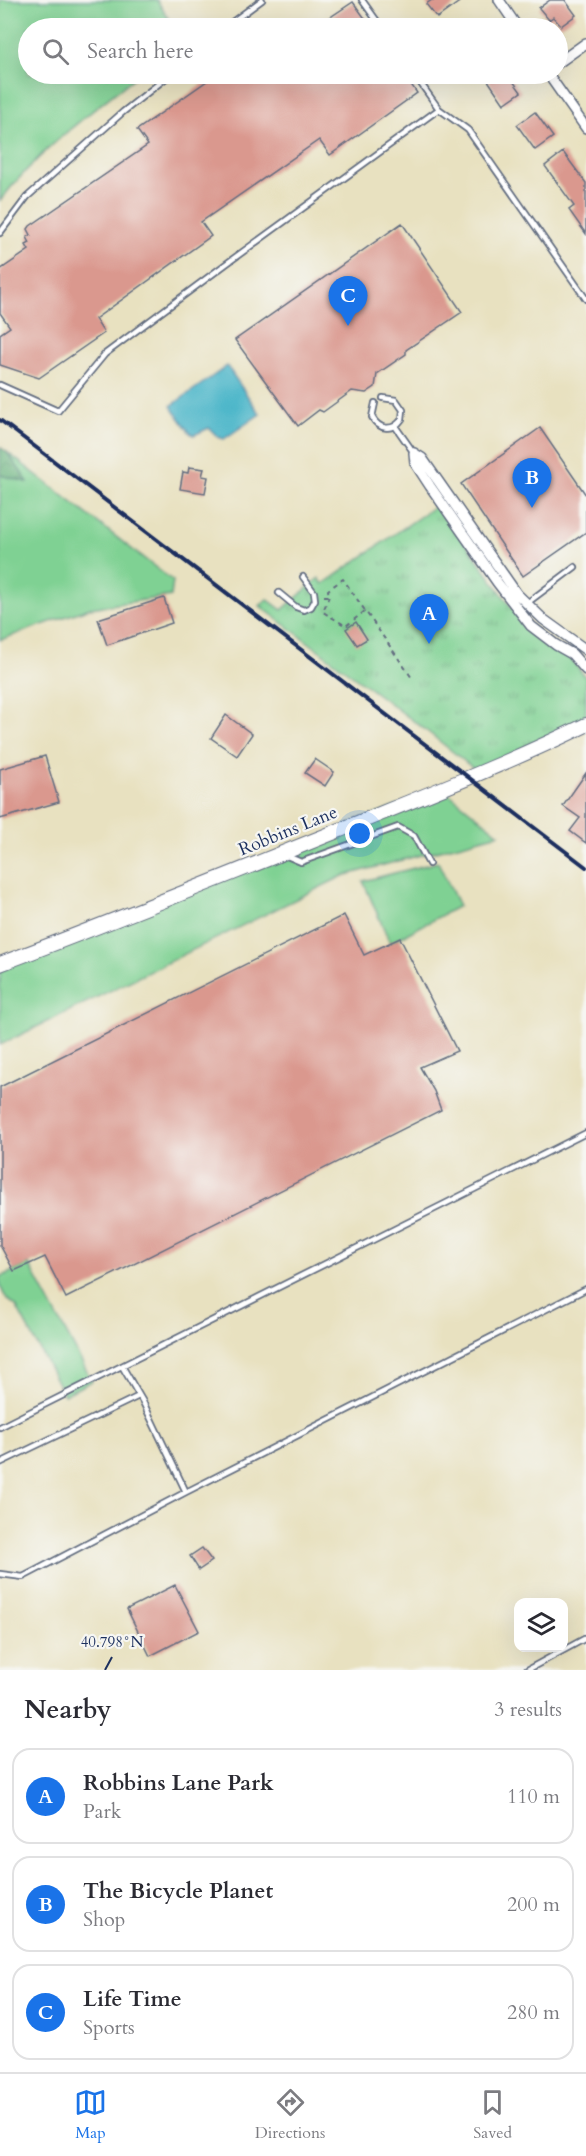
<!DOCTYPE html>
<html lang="en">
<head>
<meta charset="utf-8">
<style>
  body { margin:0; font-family:Cardo,serif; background:#f2f2f3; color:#2b2b33 }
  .controls { position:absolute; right:18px; bottom:18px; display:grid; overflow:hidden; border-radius:12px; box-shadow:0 6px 24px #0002 }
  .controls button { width:54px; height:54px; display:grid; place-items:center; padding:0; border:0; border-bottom:2px solid #e1e1e2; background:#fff; color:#2b2b33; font:30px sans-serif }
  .you { position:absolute; left:360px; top:834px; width:21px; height:21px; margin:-15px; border:4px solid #fff; border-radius:50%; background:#1a73e8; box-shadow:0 0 0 9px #1a73e833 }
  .badge { display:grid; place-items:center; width:39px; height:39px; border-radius:50%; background:#1a73e8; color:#fff; font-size:20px; font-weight:700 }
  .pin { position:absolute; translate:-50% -50px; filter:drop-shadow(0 2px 3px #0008) }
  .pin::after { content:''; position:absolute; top:32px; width:21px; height:18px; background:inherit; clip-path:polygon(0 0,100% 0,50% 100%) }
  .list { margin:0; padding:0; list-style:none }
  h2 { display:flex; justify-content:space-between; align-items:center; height:78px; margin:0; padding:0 24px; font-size:26px }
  h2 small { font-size:20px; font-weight:400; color:#7c7c81 }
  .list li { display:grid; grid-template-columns:39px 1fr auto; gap:18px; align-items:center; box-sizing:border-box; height:96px; margin:0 12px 12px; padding:0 12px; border:2px solid #e1e1e2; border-radius:18px }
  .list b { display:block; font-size:22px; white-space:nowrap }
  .list p { margin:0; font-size:20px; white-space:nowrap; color:#7c7c81 }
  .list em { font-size:20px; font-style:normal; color:#7c7c81 }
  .icon { flex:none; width:33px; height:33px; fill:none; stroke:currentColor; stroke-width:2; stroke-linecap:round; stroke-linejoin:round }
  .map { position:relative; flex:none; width:586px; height:1670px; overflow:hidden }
  .search { position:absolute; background:#fff; box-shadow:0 6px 24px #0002; left:18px; right:18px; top:18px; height:66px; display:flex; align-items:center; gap:15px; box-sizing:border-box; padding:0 21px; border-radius:33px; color:#7c7c81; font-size:22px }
  .sheet { height:402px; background:#fff }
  nav { display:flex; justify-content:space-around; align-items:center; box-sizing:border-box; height:84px; border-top:2px solid #e1e1e2; background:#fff; font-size:16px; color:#7c7c81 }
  nav a { display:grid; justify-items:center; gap:3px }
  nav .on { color:#1a73e8 }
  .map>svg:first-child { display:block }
  .green { fill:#7fd193; stroke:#4d8078; stroke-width:1.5 }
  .forest { fill:url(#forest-crowns); stroke:#41716e; stroke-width:1.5 }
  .park { fill:url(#park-tufts); stroke:#4d8078; stroke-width:1.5 }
  .water { fill:#4cb6c9; stroke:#347294; stroke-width:1.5 }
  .building { fill:#da988e }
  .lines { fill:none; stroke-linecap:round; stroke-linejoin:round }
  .lane-casing { stroke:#636d80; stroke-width:8 }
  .street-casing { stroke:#636d80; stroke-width:12 }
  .secondary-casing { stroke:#636d80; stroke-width:16 }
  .path { stroke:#636d80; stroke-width:2; stroke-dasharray:4.5 4.5; stroke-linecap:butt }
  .lane { stroke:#fff; stroke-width:4.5 }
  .street { stroke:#fff; stroke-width:9 }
  .secondary { stroke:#fff; stroke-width:14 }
  .rail { stroke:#1b2f5e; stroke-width:4 }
  .ticks { fill:none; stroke:#1b2f5e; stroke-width:2 }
  .labels { text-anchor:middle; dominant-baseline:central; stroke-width:4.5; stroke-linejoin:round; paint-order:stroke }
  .street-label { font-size:18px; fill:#1b2f5e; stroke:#f6f6f2 }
  .ticks-label { font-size:15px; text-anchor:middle; fill:#1b2f5e; stroke:#f6f6f2; stroke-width:4.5; stroke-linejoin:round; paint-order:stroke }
</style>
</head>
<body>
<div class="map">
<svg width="586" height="1670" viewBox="0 0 586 1670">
  <defs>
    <pattern id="forest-crowns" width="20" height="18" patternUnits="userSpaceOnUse" patternTransform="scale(1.5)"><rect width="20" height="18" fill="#67b37d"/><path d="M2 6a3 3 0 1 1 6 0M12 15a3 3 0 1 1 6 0" fill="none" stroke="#54926a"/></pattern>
    <pattern id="park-tufts" width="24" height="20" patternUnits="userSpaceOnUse" patternTransform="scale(1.5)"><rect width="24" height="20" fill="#7fd193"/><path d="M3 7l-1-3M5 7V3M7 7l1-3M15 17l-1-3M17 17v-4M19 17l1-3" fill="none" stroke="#67aa7b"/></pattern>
  </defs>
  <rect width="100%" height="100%" fill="#f6f6f2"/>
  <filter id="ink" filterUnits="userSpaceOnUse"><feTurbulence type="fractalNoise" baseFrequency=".0167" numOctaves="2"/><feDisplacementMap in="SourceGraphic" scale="12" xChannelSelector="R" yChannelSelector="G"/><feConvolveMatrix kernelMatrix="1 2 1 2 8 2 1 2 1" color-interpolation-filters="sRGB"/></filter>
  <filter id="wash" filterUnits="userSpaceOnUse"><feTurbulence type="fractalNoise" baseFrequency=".008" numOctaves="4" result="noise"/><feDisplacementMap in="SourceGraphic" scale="24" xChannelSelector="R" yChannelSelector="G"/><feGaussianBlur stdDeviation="1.35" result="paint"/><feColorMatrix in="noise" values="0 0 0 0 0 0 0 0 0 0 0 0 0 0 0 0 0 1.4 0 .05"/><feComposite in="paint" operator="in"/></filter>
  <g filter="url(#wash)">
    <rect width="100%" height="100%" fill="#e8e1c0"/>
    <!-- green -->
    <path class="green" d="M0 0H157L174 28H28V74H139C90 113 38 151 0 201Z
      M7 452 173 581 171 596 90 608 0 640V475L27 482Z
      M442 788 499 834 343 876 0 1045V966Z
      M438 862 459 906 390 943 363 881Z
      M29 1264 92 1381 64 1395 16 1306C5 1298 0 1292 0 1277Z"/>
    <!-- forest -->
    <path class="forest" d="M0 447 7 452 28 482 0 475Z"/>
    <!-- park -->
    <path class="park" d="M438 504 526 628 571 659 586 678V724L479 773 428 732 260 606 267 599 282 610 319 578 323 584Z"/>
    <!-- water -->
    <path class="water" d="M227 366 260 414 224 439 218 437 209 428 194 435 190 433 171 406Z"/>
    <g id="blocks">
      <!-- building -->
      <path class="building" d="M432 0H462L437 18 426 4Z
        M550 0H565L576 15 561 26 553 17 549 20 539 8Z
        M353 2 372 28H314Z
        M217 74H404L417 93 330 155 319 140 201 222 211 236 95 319 104 333 39 378 0 365V334L10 327 0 313V270L29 250 26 245 30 243 27 237 31 235 28 229 30 226 148 145 137 130Z
        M495 74H508L521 92 504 104 487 79Z
        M535 112 553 137 535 150 517 125Z
        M563 152 586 183V234L569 210 574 206 545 166Z
        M402 223 462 312 406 350V354L377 374 375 387 366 393 352 391 323 412 319 410 298 426 235 340Z
        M540 428 586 495V532L523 576 461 484Z
        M189 467 204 469 202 476 208 477 205 493 180 489 183 472 188 473Z
        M164 598 172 623 107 645 98 619Z
        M356 622 367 639 357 645 346 629Z
        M226 715 252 734 237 756 211 738Z
        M45 756 59 802 0 819V769Z
        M315 759 334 772 325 786 305 773Z
        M586 773V843L570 831 580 818 563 806Z
        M344 915 364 955 400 938 457 1051 420 1067 434 1091 441 1110 66 1298 45 1257 14 1271 0 1245V1087Z
        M202 1548 212 1561 199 1570 190 1556Z
        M175 1585 199 1631 150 1656 127 1609Z"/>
    </g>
  </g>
  <g filter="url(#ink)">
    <use href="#blocks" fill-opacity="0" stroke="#636d80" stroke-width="1.5"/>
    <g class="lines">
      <!-- lane casing -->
      <g class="lane-casing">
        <path id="lane" d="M362 0 382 28
          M224 28 262 0
          M414 74 439 109 468 130 586 299
          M0 233 27 197 123 112 171 74
          M0 385 58 411 105 354 226 264 439 109
          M375 403 372 417C379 430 393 432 402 419L403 410 396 400 383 398
          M395 426 414 453
          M279 593 296 607 304 610 311 607 315 600 314 592 303 577
          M527 603 575 567
          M287 856 301 862 398 827 414 836 429 864
          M122 1366 143 1402 186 1492 586 1289
          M0 1427 586 1133
          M0 1463 139 1396
          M0 1574 23 1577 186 1492
          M527 1670 586 1638"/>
      </g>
      <!-- street casing -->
      <g class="street-casing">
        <path id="street" d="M499 0 518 28
          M558 63 586 43
          M548 74 586 128
          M414 453 415 463 430 486 497 582 531 626 556 645 572 654 586 670
          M414 453 422 458 517 594 543 619 586 650"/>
      </g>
      <!-- secondary casing -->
      <g class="secondary-casing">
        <path id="secondary" d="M0 964C112 922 223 877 335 832 419 798 504 765 586 725"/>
      </g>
      <!-- path -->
      <path class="path" d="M324 596H329L328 590 343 579 412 678
        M329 596 323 612 346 626 365 611"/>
      <!-- lane -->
      <use href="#lane" class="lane"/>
      <!-- street -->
      <use href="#street" class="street"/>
      <!-- secondary -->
      <use href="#secondary" class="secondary"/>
      <!-- rail -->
      <path class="rail" d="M0 420 586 867"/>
    </g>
  </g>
  <!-- ticks -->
  <path class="ticks" d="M105 1670 112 1657"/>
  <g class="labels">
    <!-- street labels -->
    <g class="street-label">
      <text transform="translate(288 831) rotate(-22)">Robbins Lane</text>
    </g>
  </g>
  <g class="ticks-label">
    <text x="112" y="1647">40.798°N</text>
  </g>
</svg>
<div class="controls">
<button><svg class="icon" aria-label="layers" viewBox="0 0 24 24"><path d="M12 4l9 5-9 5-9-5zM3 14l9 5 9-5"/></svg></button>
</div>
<div class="you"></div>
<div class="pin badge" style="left:429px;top:644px">A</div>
<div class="pin badge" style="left:532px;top:508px">B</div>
<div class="pin badge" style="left:348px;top:326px">C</div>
<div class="search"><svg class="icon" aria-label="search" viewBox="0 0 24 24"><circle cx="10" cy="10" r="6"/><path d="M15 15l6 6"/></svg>Search here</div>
</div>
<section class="sheet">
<h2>Nearby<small>3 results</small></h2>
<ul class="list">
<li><span class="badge">A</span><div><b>Robbins Lane Park</b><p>Park</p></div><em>110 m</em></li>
<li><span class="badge">B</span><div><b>The Bicycle Planet</b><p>Shop</p></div><em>200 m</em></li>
<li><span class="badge">C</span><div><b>Life Time</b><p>Sports</p></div><em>280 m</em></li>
</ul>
</section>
<nav>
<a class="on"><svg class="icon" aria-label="map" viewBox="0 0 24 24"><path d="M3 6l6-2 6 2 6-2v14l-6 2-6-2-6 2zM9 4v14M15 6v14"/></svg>Map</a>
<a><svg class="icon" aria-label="directions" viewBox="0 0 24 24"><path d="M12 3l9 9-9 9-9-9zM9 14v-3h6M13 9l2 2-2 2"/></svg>Directions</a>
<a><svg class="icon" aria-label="saved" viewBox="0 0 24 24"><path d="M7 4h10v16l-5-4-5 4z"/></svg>Saved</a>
</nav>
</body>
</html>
